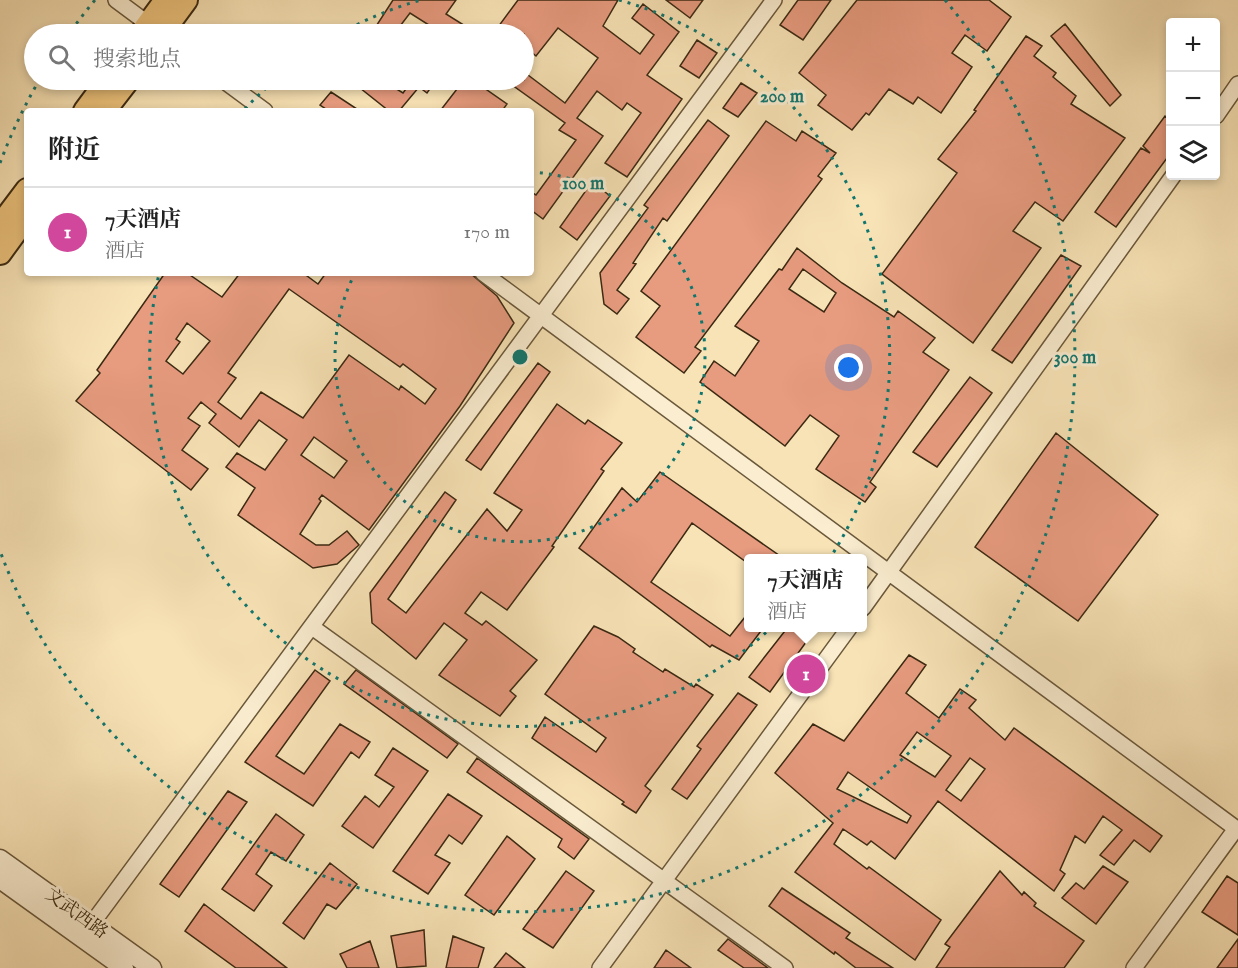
<!DOCTYPE html>
<html lang="zh">
<head>
<meta charset="utf-8">
<style>
  body { margin:0; font-family:"IM FELL English","Noto Serif SC",serif; background:#f6f6f6; color:#222 }
  .controls { position:absolute; right:18px; top:18px; display:grid; overflow:hidden; border-radius:6px; box-shadow:0 3px 9px #0003 }
  .controls button { width:54px; height:54px; display:grid; place-items:center; padding:0; border:0; border-bottom:2px solid #e0e0e0; background:#fff; color:#222; font:30px sans-serif }
  .you { position:absolute; left:849px; top:368px; width:21px; height:21px; margin:-15px; border:4px solid #fff; border-radius:50%; background:#1a73e8; box-shadow:0 0 0 9px #1a73e833 }
  .badge { display:grid; place-items:center; width:39px; height:39px; border-radius:50%; background:#8f2418; color:#fff; font-size:20px; font-weight:700 }
  .pin { position:absolute; translate:-50% -50%; border:3px solid #fff; box-shadow:0 2px 6px #0006 }
  .popup { position:absolute; left:744px; top:554px; width:123px; height:78px; box-sizing:border-box; display:grid; place-content:center; border-radius:6px; background:#fff; filter:drop-shadow(0 2px 4px #0005); font-size:20px; white-space:nowrap; color:#767676 }
  .popup b { font-size:22px; color:#222 }
  .popup::after { content:''; position:absolute; left:50%; top:100%; margin-left:-12px; border:12px solid transparent; border-top-color:#fff }
  .list { margin:0; padding:0; list-style:none }
  h2 { display:flex; justify-content:space-between; align-items:center; height:78px; margin:0; padding:0 24px; font-size:26px }
  h2 small { font-size:20px; font-weight:400; color:#767676 }
  .list li { display:grid; grid-template-columns:39px 1fr auto; gap:18px; align-items:center; box-sizing:border-box; height:90px; padding:0 24px; border-top:2px solid #e0e0e0 }
  .list b { display:block; font-size:22px; white-space:nowrap }
  .list p { margin:0; font-size:20px; white-space:nowrap; color:#767676 }
  .list em { font-size:20px; font-style:normal; color:#767676 }
  .icon { flex:none; width:33px; height:33px; fill:none; stroke:currentColor; stroke-width:2; stroke-linecap:round; stroke-linejoin:round }
  .map { position:relative; flex:none; width:1238px; height:968px; overflow:hidden }
  .search { position:absolute; background:#fff; box-shadow:0 3px 9px #0003; left:24px; top:24px; width:510px; height:66px; display:flex; align-items:center; gap:15px; box-sizing:border-box; padding:0 21px; border-radius:33px; color:#767676; font-size:22px }
  .panel { position:absolute; background:#fff; box-shadow:0 3px 9px #0003; left:24px; top:108px; width:510px; height:168px; border-radius:6px }
  .map>svg:first-child { display:block }
  .building { fill:#e79b7f; stroke:#3b2912; stroke-width:1.5; fill-rule:evenodd }
  .lines { fill:none; stroke-linecap:round; stroke-linejoin:round }
  .minor-casing { stroke:#6a583b; stroke-width:18 }
  .tertiary-casing { stroke:#6a583b; stroke-width:21 }
  .primary-casing { stroke:#3b2912; stroke-width:26 }
  .minor { stroke:#faedd0; stroke-width:15 }
  .tertiary { stroke:#faedd0; stroke-width:18 }
  .primary { stroke:#ecc27b; stroke-width:22 }
  .ring { fill:none; stroke:#0f766e; stroke-width:3; stroke-dasharray:3 6 }
  .labels { text-anchor:middle; dominant-baseline:central; stroke-width:6; stroke-linejoin:round; paint-order:stroke }
  .street-label { font-size:18px; fill:#3b2912; stroke:#faedd0 }
  .centre { fill:#0f766e; stroke:#faedd0; stroke-width:3 }
  .ring-label { font-size:18px; text-anchor:middle; font-weight:bold; fill:#0f766e; stroke:#faedd0; stroke-width:6; stroke-linejoin:round; paint-order:stroke }
</style>
</head>
<body>
<div class="map">
<svg width="1238" height="968" viewBox="0 0 1238 968">
  <rect width="100%" height="100%" fill="#f8e3b6"/>
  <filter id="stains"><feTurbulence type="fractalNoise" baseFrequency=".00333" numOctaves="4"/><feColorMatrix values="0 0 0 0 .2 0 0 0 0 .09 0 0 0 0 .02 0 0 0 .5 -.17"/></filter>
  <radialGradient id="worn" r=".72"><stop offset=".6" stop-color="#630" stop-opacity="0"/><stop offset="1" stop-color="#630" stop-opacity=".3"/></radialGradient>
  <!-- building -->
  <path class="building" d="M393 0H456L446 14 478 34H443L410 13 394 34H371Z
    M518 0H618L603 26 640 54 654 35 632 18 643 4 679 32 647 75 682 99 627 177 605 163 641 113 627 103 622 110 597 91 577 118 603 136 543 219 531 210V192L536 195 576 140 559 130 565 123 505 80H524V72L565 103 598 58 558 28 536 56 524 46V34H508L498 27Z
    M666 0H703L690 18Z
    M798 0H831L803 40 780 25Z
    M857 0H989L1011 17 987 51 965 35 952 53 972 67 941 113 918 97 913 104 889 89 869 115 866 113 852 130 818 105 826 95 799 73Z
    M1065 24 1121 95 1110 106 1051 36Z
    M1026 36 1042 46 1034 56 1056 73 1053 77 1076 96 1071 104 1125 138 1063 221 1035 202 1013 231 1041 248 973 343 882 274 957 173 938 159 976 111 974 110Z
    M697 40 717 53 699 78 680 66Z
    M350 80H382L403 93 411 82 407 80H436L427 93 419 87 399 111H389Z
    M464 80H484L480 85 507 104 502 111H440Z
    M741 83 757 93 738 117 723 108Z
    M331 92 360 111H329L320 105Z
    M1165 116 1170 120V154L1116 227 1095 212 1141 148 1150 153 1143 146Z
    M708 120 729 136 667 221 663 218 633 263 636 264 617 290 629 299 617 314 604 304 600 273 648 208 644 205Z
    M766 121 796 141 802 131 836 153 818 176 822 179 695 347 701 351 684 373 636 337 660 306 641 291Z
    M592 182 610 196 577 240 560 227Z
    M797 248 842 283 894 317 898 311 935 338 923 352 949 370 870 482 876 487 865 502 816 469 839 436 810 415 785 446 700 382 714 361 735 376 759 341 735 326 779 269 782 270ZM803 269 836 293 824 312 789 289Z
    M1061 255 1081 266 1012 363 992 350Z
    M165 273H187L222 297 240 273H303L318 284 326 273H470L497 296 514 323 460 406 369 530 322 495 319 499 321 501 300 534 316 545H329L347 531 359 545 337 564 313 568 238 515 255 488 226 467 237 453 265 470 287 440 259 420 239 447 209 423 216 414 201 402 188 418 200 426 182 450 208 469 191 490 76 401 100 373 97 370ZM289 289 400 367 403 364 436 389 425 404 401 386 399 390 349 355 303 418 261 392 241 419 218 402 236 378 228 373ZM187 323 210 341 183 374 166 361 180 342 176 339ZM314 437 347 461 334 478 301 455Z
    M538 363 550 372 481 470 466 460Z
    M970 377 992 393 937 467 913 452Z
    M557 404 585 424 588 420 622 443 601 469 604 471 552 546 554 547 507 610 481 592 465 613 482 625 486 621 537 660 510 691 516 696 500 716 439 675 467 640 444 623 416 659 372 623 370 593 445 492 456 500 388 599 406 613 487 509 507 531 522 510 494 493Z
    M1056 433 1158 515 1078 621 975 547Z
    M660 472 783 558H749V564L692 523 651 582 730 636 749 612V627H764L739 660 712 645 710 647 579 548 622 488 637 502Z
    M594 626 618 637 635 649 633 652 663 672 665 669 694 687 696 684 713 695 645 786 651 791 636 813 622 804 624 802 532 738 545 717 596 752 606 738 545 694Z
    M788 627H817L770 692 749 677Z
    M909 655 926 665 906 693 939 718 960 689 976 700 969 708 1005 740 1014 728 1162 836 1150 852 1134 840 1114 865 1100 855 1122 830 1103 816 1085 843 1075 836 1060 870 1065 874 1054 891 938 801 895 859 871 841 867 845 843 829 834 844 867 869 869 867 941 920 915 960 795 872 833 823 775 773 813 724 844 741ZM917 732 951 756 935 777 900 755ZM970 758 985 769 961 801 946 790ZM848 772 911 816 907 823 837 789Z
    M315 670 330 681 276 756 304 774 340 724 370 742 359 758 351 752 313 806 245 762Z
    M356 670 458 744 447 758 344 684Z
    M738 693 757 705 687 799 672 789 701 749 697 746Z
    M393 748 428 771 373 848 342 826 365 796 379 807 394 787 375 775Z
    M477 758 589 839 574 859 558 847 562 839 467 772Z
    M228 791 247 802 179 897 160 884Z
    M448 794 482 816 462 844 449 835 435 855 450 863 428 894 393 871Z
    M276 814 304 835 286 861 271 852 256 874 272 886 254 911 222 889Z
    M507 836 535 859 494 915 465 895Z
    M330 863 357 884 336 909 327 904 304 939 283 923Z
    M1103 866 1128 882 1096 924 1062 898 1076 883 1084 889Z
    M566 871 594 891 553 948 523 929Z
    M1000 871 1022 895 1024 892 1036 903 1034 906 1084 941 1064 968H936L950 947 945 944Z
    M1227 876 1238 883V935L1202 912Z
    M782 888 850 933 846 938 893 968H856L835 952 834 954 769 906Z
    M204 904 287 968H236L185 931Z
    M424 930 426 966 397 968 391 936Z
    M453 936 484 948 478 968H446Z
    M728 939 768 968H744L718 950Z
    M1238 939V968H1217Z
    M370 941 379 968H347L340 954Z
    M666 950 691 968H654Z
    M506 953 525 968H494Z"/>
  <g class="lines">
    <!-- minor casing -->
    <g class="minor-casing">
      <path id="minor" d="M116 0 155 29
        M223 80 265 111
        M1216 116 1238 84
        M483 273 1238 830
        M863 608 1173 176
        M312 627 785 968
        M85 933 774 0
        M600 968 849 628
        M1134 968 1235 830"/>
    </g>
    <!-- tertiary casing -->
    <g class="tertiary-casing">
      <path id="tertiary" d="M0 859 152 968
        M0 879 124 968"/>
    </g>
    <!-- primary casing -->
    <g class="primary-casing">
      <path id="primary" d="M141 34 166 0
        M161 34 186 0
        M85 111 108 80
        M104 111 128 80
        M0 226 27 190
        M0 253 27 216"/>
    </g>
    <!-- minor -->
    <use href="#minor" class="minor"/>
    <!-- tertiary -->
    <use href="#tertiary" class="tertiary"/>
    <!-- primary -->
    <use href="#primary" class="primary"/>
  </g>
  <!-- distance rings -->
  <g class="ring">
    <path d="M531 172A185 185 0 1 1 355 273"/>
    <path d="M245 109A370 370 0 0 1 275 80M341 33A370 370 0 0 1 421 0M619 0A370 370 0 1 1 159 274"/>
    <path d="M0 163A555 555 0 0 1 37 84M71 31A555 555 0 0 1 95 0M945 0A555 555 0 1 1 0 551"/>
  </g>
  <g class="labels">
    <!-- street labels -->
    <g class="street-label">
      <text transform="translate(76 914) rotate(36)">文武西路</text>
    </g>
  </g>
  <circle cx="520" cy="357" r="9" class="centre"/>
  <g class="ring-label">
    <text x="782" y="102">200 m</text>
    <text x="583" y="189">100 m</text>
    <text x="1075" y="363">300 m</text>
  </g>
  <rect width="100%" height="100%" filter="url(#stains)"/>
  <rect width="100%" height="100%" fill="url(#worn)"/>
</svg>
<div class="controls">
<button>+</button>
<button>−</button>
<button><svg class="icon" aria-label="layers" viewBox="0 0 24 24"><path d="M12 4l9 5-9 5-9-5zM3 14l9 5 9-5"/></svg></button>
</div>
<div class="you"></div>
<div class="pin badge" style="left:806px;top:674px;background:#d1479c">1</div>
<div class="popup"><b>7天酒店</b>酒店</div>
<div class="search"><svg class="icon" aria-label="search" viewBox="0 0 24 24"><circle cx="10" cy="10" r="6"/><path d="M15 15l6 6"/></svg>搜索地点</div>
<section class="panel">
<h2>附近<small></small></h2>
<ul class="list">
<li><span class="badge" style="background:#d1479c">1</span><div><b>7天酒店</b><p>酒店</p></div><em>170 m</em></li>
</ul>
</section>
</div>
</body>
</html>
